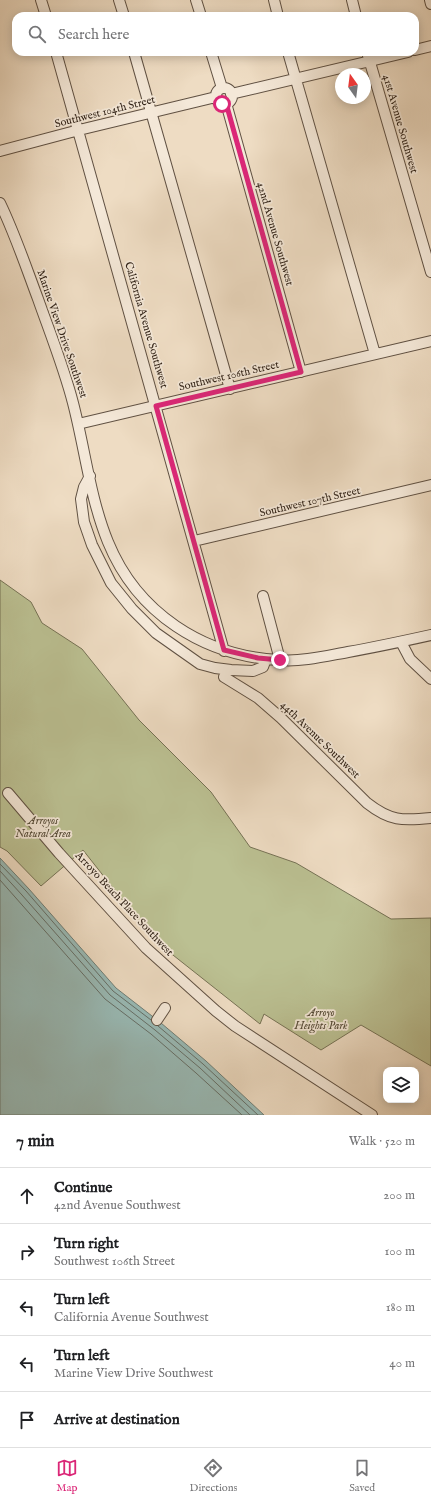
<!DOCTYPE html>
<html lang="en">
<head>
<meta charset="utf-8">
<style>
  body { margin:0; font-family:"IM FELL English",serif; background:#f2f2f2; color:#202124 }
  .controls { position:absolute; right:12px; bottom:12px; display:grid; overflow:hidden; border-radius:8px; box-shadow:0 2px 10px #0003 }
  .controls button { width:36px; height:36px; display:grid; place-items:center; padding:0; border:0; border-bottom:1px solid #e0e0e0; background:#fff; color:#202124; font:20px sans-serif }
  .compass { position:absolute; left:335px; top:68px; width:36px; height:36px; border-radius:50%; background:#fff; box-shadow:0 2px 10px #0003; rotate:346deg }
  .stop { position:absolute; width:12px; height:12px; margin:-9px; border:3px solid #db2777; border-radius:50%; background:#fff }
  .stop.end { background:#db2777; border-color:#fff; box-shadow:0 1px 4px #0008 }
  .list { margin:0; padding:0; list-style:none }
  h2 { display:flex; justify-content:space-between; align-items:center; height:52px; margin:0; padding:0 16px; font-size:17px }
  h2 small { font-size:13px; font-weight:400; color:#757577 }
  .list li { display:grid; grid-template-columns:26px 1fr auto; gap:12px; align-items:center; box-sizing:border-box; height:56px; padding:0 16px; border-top:1px solid #e0e0e0 }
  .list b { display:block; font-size:15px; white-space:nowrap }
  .list p { margin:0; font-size:13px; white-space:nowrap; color:#757577 }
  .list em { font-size:13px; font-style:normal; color:#757577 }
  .icon { flex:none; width:22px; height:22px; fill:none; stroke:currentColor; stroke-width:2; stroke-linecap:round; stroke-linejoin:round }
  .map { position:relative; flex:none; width:431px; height:1115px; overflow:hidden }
  .search { position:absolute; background:#fff; box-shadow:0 2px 10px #0003; left:12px; right:12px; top:12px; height:44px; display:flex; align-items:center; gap:10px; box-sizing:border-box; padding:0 14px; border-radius:12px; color:#757577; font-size:15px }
  .sheet { height:332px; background:#fff }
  nav { display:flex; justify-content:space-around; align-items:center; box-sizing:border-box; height:56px; border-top:1px solid #e0e0e0; background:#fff; font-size:11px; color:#757577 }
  nav a { display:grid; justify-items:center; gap:2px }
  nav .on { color:#db2777 }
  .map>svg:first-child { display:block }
  .green { fill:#bbc092; stroke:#767255 }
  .water { fill:#99bbb7; stroke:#6f7e77 }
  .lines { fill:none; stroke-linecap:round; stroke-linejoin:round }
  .shore { stroke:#656f68; stroke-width:1 }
  .minor-casing { stroke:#605143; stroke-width:12 }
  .minor { stroke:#f4e8d8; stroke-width:10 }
  .route { stroke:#db2777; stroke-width:5 }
  .labels { text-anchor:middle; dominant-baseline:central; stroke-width:3.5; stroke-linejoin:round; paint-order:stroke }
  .street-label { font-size:11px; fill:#312318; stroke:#f4e8d8 }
  .park-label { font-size:11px; font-style:italic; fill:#544a36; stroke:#f4e8d8 }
</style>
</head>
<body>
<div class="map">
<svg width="431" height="1115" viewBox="0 0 431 1115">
  <rect width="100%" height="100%" fill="#eedcc3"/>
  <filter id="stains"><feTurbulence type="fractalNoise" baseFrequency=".005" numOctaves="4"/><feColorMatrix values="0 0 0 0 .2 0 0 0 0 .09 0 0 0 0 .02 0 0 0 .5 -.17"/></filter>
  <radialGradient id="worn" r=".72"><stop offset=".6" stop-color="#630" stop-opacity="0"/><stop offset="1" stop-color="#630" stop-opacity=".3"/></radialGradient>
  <!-- green -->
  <path class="green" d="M0 580 31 602 42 623 82 649 139 720 211 792 250 847 296 863 391 919 431 918V1066L361 1025 321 1050 264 1014 260 1024 154 940 83 850 41 886 7 851 0 847Z"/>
  <!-- water -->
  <path class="water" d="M0 858 29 889 116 988 161 1023 206 1061 264 1115H0Z"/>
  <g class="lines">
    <!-- shore -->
    <path class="shore" d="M0 864 26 891 113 991 151 1020
      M0 871 22 895 110 995 155 1030 200 1068 250 1115
      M0 880 105 999 151 1034 196 1073 242 1115
      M158 1026 203 1064 258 1115"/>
    <!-- minor casing -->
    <g class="minor-casing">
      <path id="minor" d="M41 0 46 16
        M119 0 124 16
        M196 0 201 16
        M274 0 278 16
        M352 0 356 16
        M430 0 431 4
        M415 50 431 46
        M56 52 224 651
        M134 52 230 389
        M211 52 222 88
        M288 52 375 354
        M367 52 431 272
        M216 96a8 8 0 1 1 16 0a8 8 0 1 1-16 0Z
        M231 94 408 52
        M226 103 301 372
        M0 151 79 130 216 97
        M0 203C15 234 26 267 38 299 50 333 64 368 73 403 85 449 90 498 108 542 137 613 203 656 279 660 302 662 326 656 348 652 376 647 404 641 431 635
        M78 424 431 341
        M90 476 84 487 81 499 84 522 92 545 111 583 132 609 156 633 200 664 215 668 231 670 253 671 263 667 266 659
        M194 541 431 485
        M263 596 280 660
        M401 642 410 659 431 679
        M224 677 258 698 281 718 367 803C390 821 402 821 431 818
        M8 793 59 853 146 948 216 1011 235 1026 372 1115
        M157 1020 165 1008"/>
    </g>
    <!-- minor -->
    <use href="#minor" class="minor"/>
  </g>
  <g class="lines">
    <!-- route -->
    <path class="route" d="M222 104 226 103 301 372 156 406 224 650 258 658 280 660"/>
  </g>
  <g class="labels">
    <!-- street labels -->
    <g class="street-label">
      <text transform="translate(105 112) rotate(-14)">Southwest 104th Street</text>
      <text transform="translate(400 124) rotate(74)">41st Avenue Southwest</text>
      <text transform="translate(275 234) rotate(74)">42nd Avenue Southwest</text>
      <text transform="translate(146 325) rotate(74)">California Avenue Southwest</text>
      <text transform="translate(62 334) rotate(71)">Marine View Drive Southwest</text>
      <text transform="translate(229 376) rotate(-13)">Southwest 106th Street</text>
      <text transform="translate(310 502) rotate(-13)">Southwest 107th Street</text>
      <text transform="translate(320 740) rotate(44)">44th Avenue Southwest</text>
      <text transform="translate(124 904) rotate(47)">Arroyo Beach Place Southwest</text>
    </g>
    <!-- park labels -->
    <g class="park-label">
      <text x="43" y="821">Arroyos<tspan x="43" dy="13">Natural Area</tspan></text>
      <text x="321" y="1013">Arroyo<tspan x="321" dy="13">Heights Park</tspan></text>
    </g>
  </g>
  <rect width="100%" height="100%" filter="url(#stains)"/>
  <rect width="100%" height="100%" fill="url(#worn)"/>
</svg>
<div class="controls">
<button><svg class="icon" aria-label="layers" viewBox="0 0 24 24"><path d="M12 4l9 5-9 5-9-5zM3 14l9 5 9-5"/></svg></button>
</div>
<svg class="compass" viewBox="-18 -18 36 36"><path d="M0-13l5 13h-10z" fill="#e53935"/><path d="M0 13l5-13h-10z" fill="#757577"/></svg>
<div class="stop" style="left:222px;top:104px"></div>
<div class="stop end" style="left:280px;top:660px"></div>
<div class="search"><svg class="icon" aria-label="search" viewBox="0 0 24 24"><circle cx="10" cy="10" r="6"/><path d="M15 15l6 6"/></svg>Search here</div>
</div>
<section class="sheet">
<h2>7 min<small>Walk · 520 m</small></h2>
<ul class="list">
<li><svg class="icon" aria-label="ahead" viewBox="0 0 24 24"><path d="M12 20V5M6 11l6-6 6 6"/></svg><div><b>Continue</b><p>42nd Avenue Southwest</p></div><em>200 m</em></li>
<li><svg class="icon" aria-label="right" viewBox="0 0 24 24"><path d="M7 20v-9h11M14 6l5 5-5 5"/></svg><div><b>Turn right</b><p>Southwest 106th Street</p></div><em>100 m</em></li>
<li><svg class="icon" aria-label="left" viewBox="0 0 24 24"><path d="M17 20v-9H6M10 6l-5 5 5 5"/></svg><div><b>Turn left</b><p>California Avenue Southwest</p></div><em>180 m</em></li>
<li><svg class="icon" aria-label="left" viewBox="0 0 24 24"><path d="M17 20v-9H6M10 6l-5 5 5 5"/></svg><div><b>Turn left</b><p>Marine View Drive Southwest</p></div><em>40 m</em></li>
<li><svg class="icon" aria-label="arrive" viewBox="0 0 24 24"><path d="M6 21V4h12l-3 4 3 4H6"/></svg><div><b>Arrive at destination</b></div></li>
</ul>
</section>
<nav>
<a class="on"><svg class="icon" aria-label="map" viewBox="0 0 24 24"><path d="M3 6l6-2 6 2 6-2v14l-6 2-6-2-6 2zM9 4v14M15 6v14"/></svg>Map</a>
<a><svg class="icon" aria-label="directions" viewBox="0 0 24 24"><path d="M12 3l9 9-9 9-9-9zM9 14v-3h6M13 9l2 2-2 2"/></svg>Directions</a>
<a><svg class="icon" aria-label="saved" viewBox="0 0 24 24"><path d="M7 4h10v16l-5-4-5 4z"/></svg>Saved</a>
</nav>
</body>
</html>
